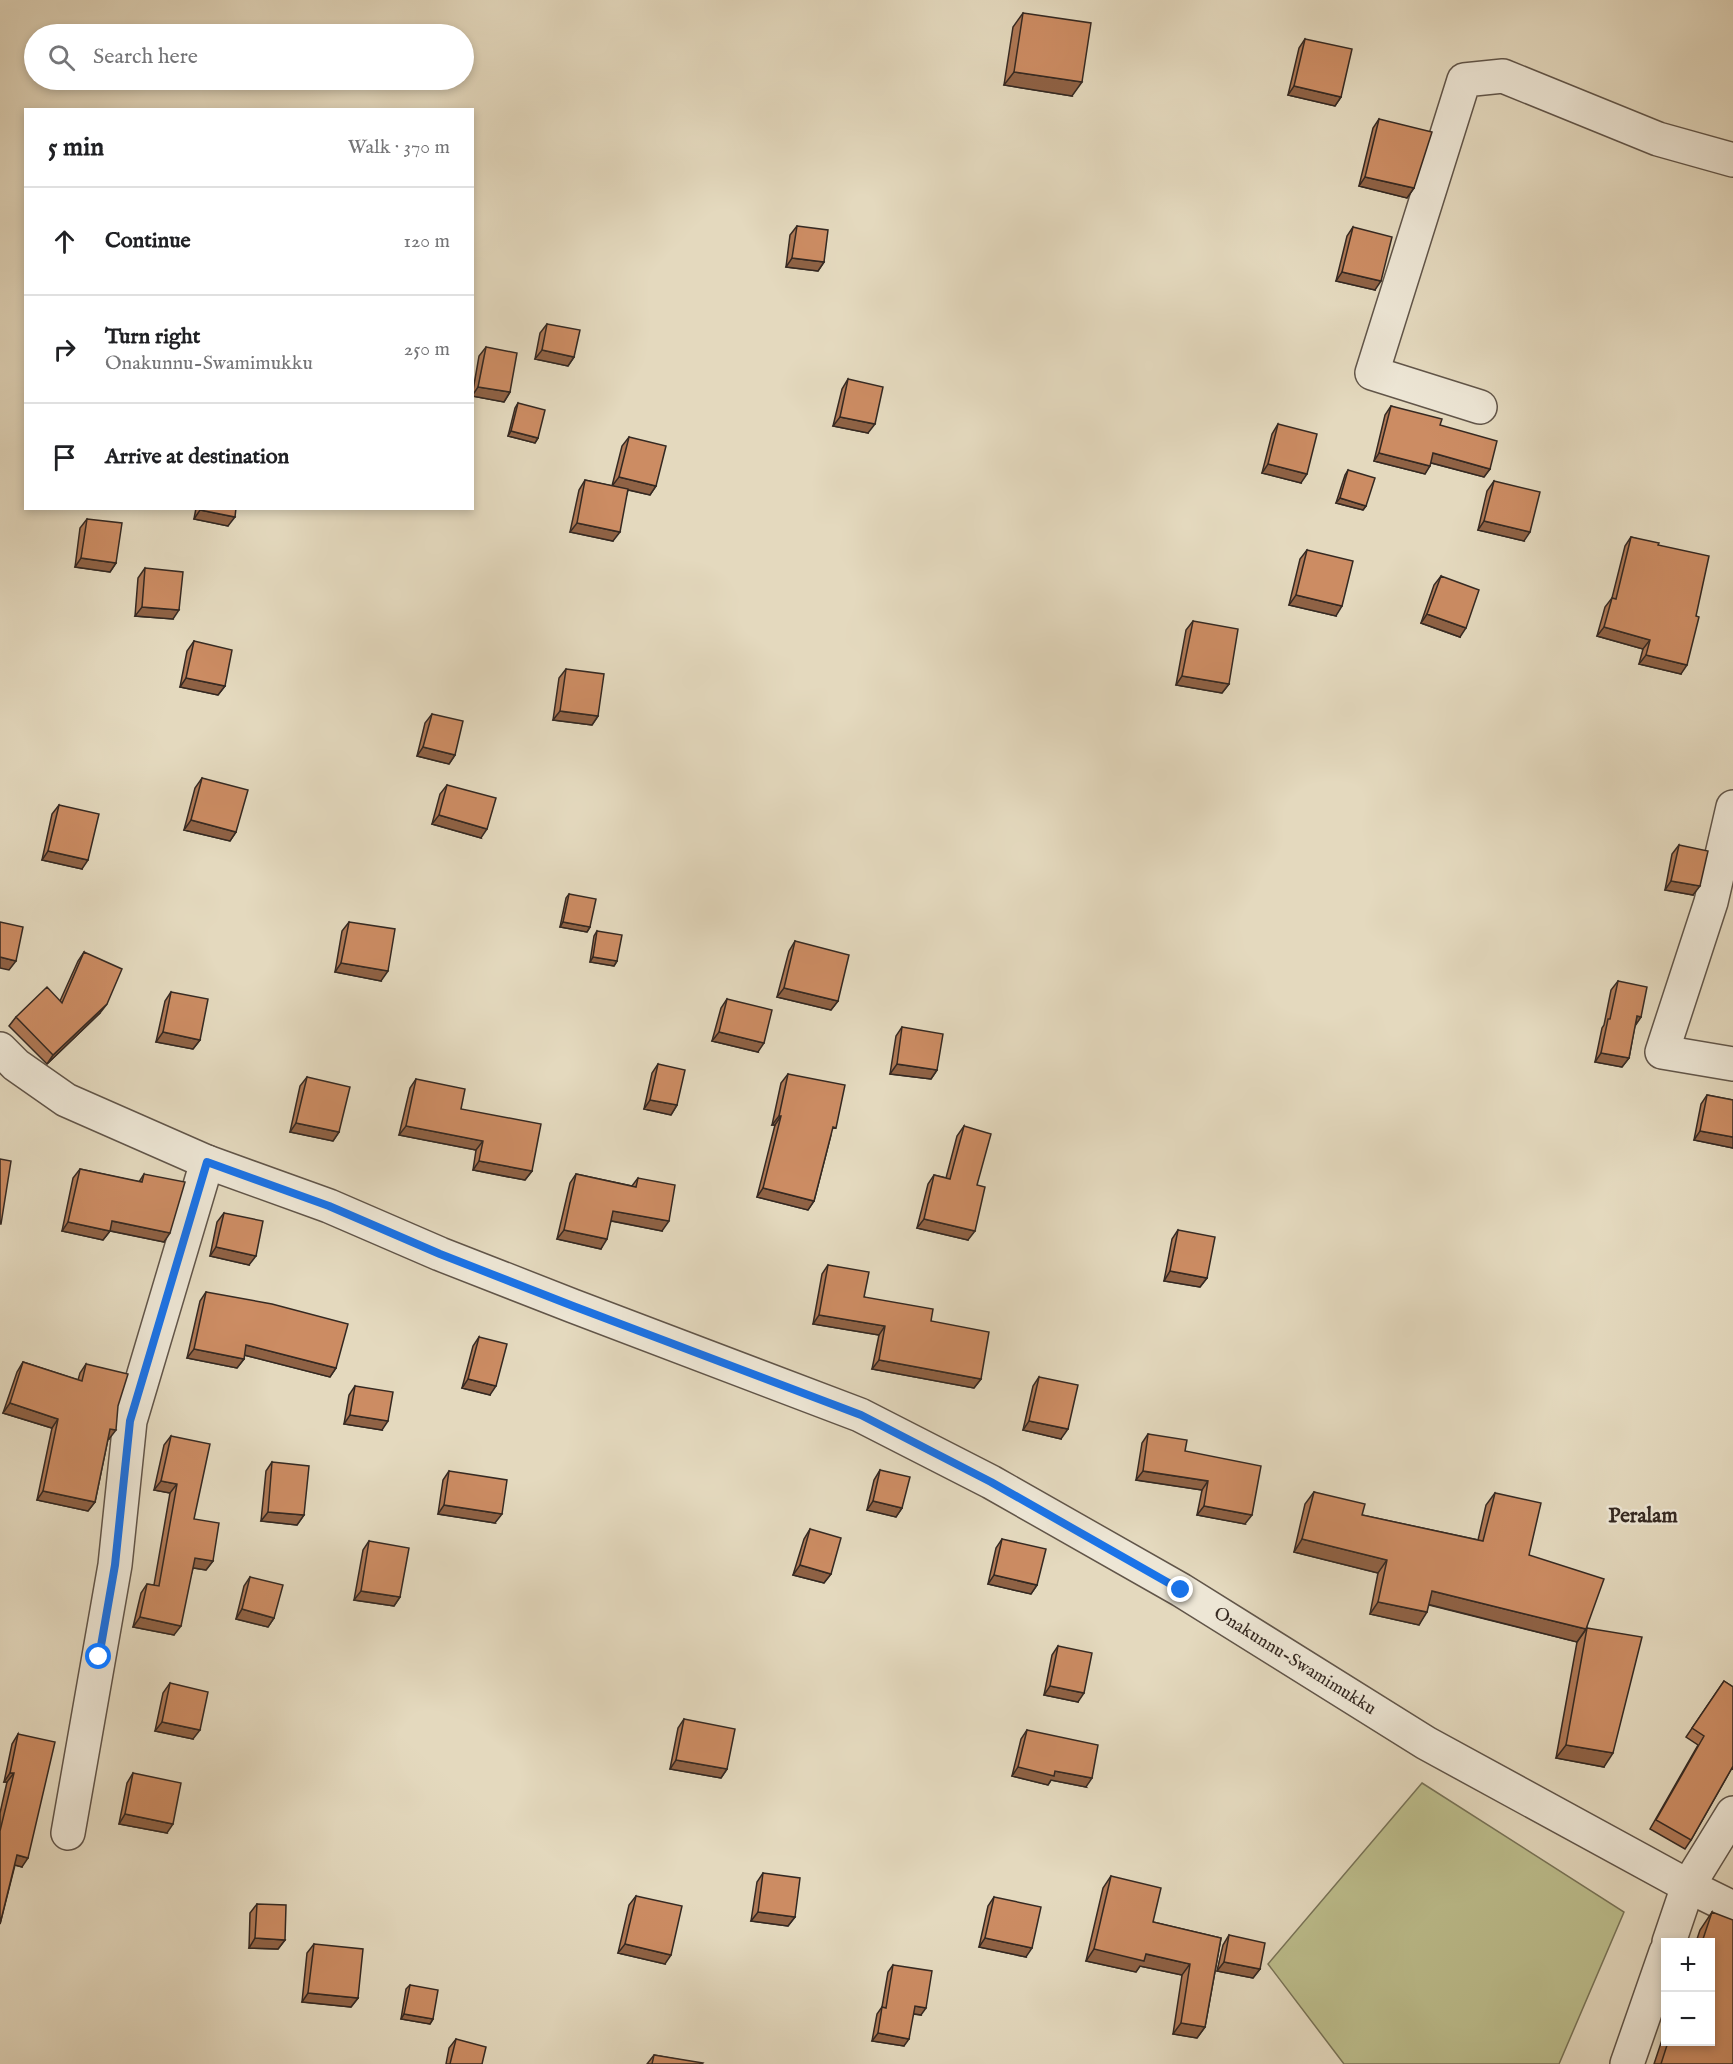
<!DOCTYPE html>
<html lang="en">
<head>
<meta charset="utf-8">
<style>
  body { margin:0; font-family:"IM FELL English",serif; background:#f2f2f2; color:#202124 }
  .controls { position:absolute; right:18px; bottom:18px; display:grid; overflow:hidden; border-radius:0px; box-shadow:0 3px 9px #0003 }
  .controls button { width:54px; height:54px; display:grid; place-items:center; padding:0; border:0; border-bottom:2px solid #e0e0e0; background:#fff; color:#202124; font:30px sans-serif }
  .stop { position:absolute; width:18px; height:18px; margin:-14px; border:4px solid #1a73e8; border-radius:50%; background:#fff }
  .stop.end { background:#1a73e8; border-color:#fff; box-shadow:0 2px 6px #0008 }
  .list { margin:0; padding:0; list-style:none }
  h2 { display:flex; justify-content:space-between; align-items:center; height:78px; margin:0; padding:0 24px; font-size:26px }
  h2 small { font-size:20px; font-weight:400; color:#757577 }
  .list li { display:grid; grid-template-columns:39px 1fr auto; gap:18px; align-items:center; box-sizing:border-box; height:108px; padding:0 24px; border-top:2px solid #e0e0e0 }
  .list b { display:block; font-size:22px; white-space:nowrap }
  .list p { margin:0; font-size:20px; white-space:nowrap; color:#757577 }
  .list em { font-size:20px; font-style:normal; color:#757577 }
  .icon { flex:none; width:33px; height:33px; fill:none; stroke:currentColor; stroke-width:2; stroke-linecap:round; stroke-linejoin:round }
  .map { position:relative; flex:none; width:1733px; height:2064px; overflow:hidden }
  .search { position:absolute; background:#fff; box-shadow:0 3px 9px #0003; left:24px; top:24px; width:450px; height:66px; display:flex; align-items:center; gap:15px; box-sizing:border-box; padding:0 21px; border-radius:33px; color:#757577; font-size:22px }
  .panel { position:absolute; background:#fff; box-shadow:0 3px 9px #0003; left:24px; top:108px; width:450px; height:402px; border-radius:0px }
  .map>svg:first-child { display:block }
  .green { fill:#bcbd8c; stroke:#787357; stroke-width:1.5 }
  .lines { fill:none; stroke-linecap:round; stroke-linejoin:round }
  .minor-casing { stroke:#615549; stroke-width:36 }
  .minor { stroke:#ede6d5; stroke-width:33 }
  .wall { fill:#af7855; stroke:#352922; stroke-width:1.5 }
  .shaded-wall { fill:#8f6245; stroke:#352922; stroke-width:1.5 }
  .building { fill:#cc8c63; stroke:#352922; stroke-width:1.5 }
  .route { stroke:#1a73e8; stroke-width:8 }
  .labels { text-anchor:middle; dominant-baseline:central; stroke-width:5; stroke-linejoin:round; paint-order:stroke }
  .street-label { font-size:18px; fill:#352922; stroke:#ede6d5 }
  .quarter-label { font-size:21px; font-weight:bold; fill:#352922; stroke:#ede6d5 }
</style>
</head>
<body>
<div class="map">
<svg width="1733" height="2064" viewBox="0 0 1733 2064">
  <rect width="100%" height="100%" fill="#e4d9be"/>
  <filter id="stains"><feTurbulence type="fractalNoise" baseFrequency=".00333" numOctaves="4"/><feColorMatrix values="0 0 0 0 .2 0 0 0 0 .09 0 0 0 0 .02 0 0 0 .5 -.17"/></filter>
  <radialGradient id="worn" r=".72"><stop offset=".6" stop-color="#630" stop-opacity="0"/><stop offset="1" stop-color="#630" stop-opacity=".3"/></radialGradient>
  <!-- green -->
  <path class="green" d="M1422 1783 1624 1912 1559 2064H1344L1268 1964Z"/>
  <g class="lines">
    <!-- minor casing -->
    <g class="minor-casing">
      <g id="minor">
        <path d="M1480 407 1372 373 1464 80 1503 76 1658 139 1733 160"/>
        <path d="M1733 807 1711 902 1662 1052 1733 1064"/>
        <path id="s1" d="M0 1049 16 1065 66 1100 207 1162 329 1206 440 1254 573 1306 860 1415 991 1482 1181 1590 1426 1743 1688 1886 1733 1908"/>
        <path d="M68 1833 115 1565 130 1421 207 1162"/>
        <path d="M1669 1942 1688 1886 1733 1813"/>
        <path d="M1627 2064 1666 1952"/>
      </g>
    </g>
    <!-- minor -->
    <use href="#minor" class="minor"/>
  </g>
  <!-- wall -->
  <path class="wall" d="M1023 13 1072 96 1004 85 1013 27Z
    M1305 39 1341 97 1335 106 1288 95 1299 48Z
    M1379 119 1414 188 1407 198 1359 186 1373 128Z
    M797 226 824 262 818 271 786 267 790 235Z
    M1353 227 1375 290 1336 281 1347 236Z
    M547 324 574 357 568 366 535 359 540 333Z
    M486 347 510 392 504 402 472 396 479 356Z
    M848 379 868 433 833 426 842 389Z
    M518 403 538 438 535 443 508 436 515 408Z
    M1391 406 1440 425 1490 469 1484 477 1431 463 1425 474 1374 461 1385 415Z
    M1278 424 1301 483 1262 473 1272 434Z
    M629 437 656 486 650 495 628 490 613 541 570 532 579 490 585 480 612 486 622 446Z
    M1348 470 1366 506 1363 510 1336 503 1345 475Z
    M1494 481 1524 541 1478 530 1487 491Z
    M196 508H236L228 526 194 519Z
    M87 519 116 563 110 572 75 567 80 528Z
    M1631 537 1658 545 1681 674 1639 664 1643 649 1597 636 1605 607 1612 598 1625 546Z
    M1307 550 1336 616 1289 605 1300 559Z
    M145 568 173 619 135 616 138 578Z
    M1441 576 1460 637 1421 623 1434 585Z
    M1193 621 1229 684 1222 693 1176 685 1186 630Z
    M194 641 225 686 218 695 180 687 187 651Z
    M566 669 598 716 592 725 553 720 559 678Z
    M432 714 455 755 449 764 417 756 425 723Z
    M202 778 236 832 230 841 184 830 195 788Z
    M447 785 481 838 432 824 440 794Z
    M59 805 82 869 42 860 52 814Z
    M1679 845 1693 895 1665 890 1672 854Z
    M569 894 590 927 587 932 560 927 566 898Z
    M349 922 381 981 335 972 342 931Z
    M597 931 617 961 614 966 590 962 594 936Z
    M795 941 838 1001 831 1010 777 997 789 951Z
    M84 952 100 1013 47 1064 9 1026 16 1017 60 1001 78 961Z
    M1618 981 1641 1017 1635 1025 1629 1058 1622 1067 1595 1062 1602 1028 1604 1025 1611 990Z
    M171 992 200 1040 193 1049 156 1042 165 1001Z
    M727 999 758 1052 712 1041 721 1008Z
    M902 1027 937 1070 931 1079 890 1074 896 1036Z
    M658 1064 677 1105 671 1115 644 1109 652 1073Z
    M788 1074 831 1135 814 1201 808 1210 757 1197 775 1125H772L781 1083Z
    M307 1077 339 1132 333 1141 290 1132 300 1086Z
    M416 1079 461 1109 532 1171 525 1180 473 1170 476 1150 399 1135 410 1088Z
    M1707 1095 1733 1100V1148L1694 1140 1701 1104Z
    M964 1126 968 1240 917 1228 928 1184 934 1175 946 1178 957 1136Z
    M80 1169 139 1182 144 1174 164 1242 110 1231 103 1240 62 1231 73 1178Z
    M576 1174 632 1186 638 1178 662 1231 611 1221 601 1249 557 1239 570 1183Z
    M224 1213 249 1265 210 1256 217 1222Z
    M1178 1230 1207 1278 1200 1287 1164 1281 1172 1239Z
    M828 1265 864 1297 931 1321 981 1379 974 1388 872 1369 879 1335 813 1324 822 1274Z
    M206 1292 336 1368 330 1377 244 1355V1359L237 1368 187 1358 200 1301Z
    M479 1337 490 1395 462 1388 473 1346Z
    M23 1362 78 1380 80 1373 86 1364 109 1439H108L95 1502 88 1511 37 1500 52 1428 3 1413 17 1372Z
    M1039 1377 1061 1439 1023 1430 1033 1386Z
    M355 1386 382 1430 344 1424 349 1395Z
    M1148 1434 1185 1451 1245 1524 1197 1515 1202 1490 1136 1480 1142 1443Z
    M171 1436 194 1519 213 1561 206 1570 193 1568 174 1635 133 1627 141 1593 147 1584 154 1585 170 1493 154 1490 164 1445Z
    M272 1462 304 1515 297 1525 261 1521 266 1471Z
    M880 1470 902 1508 896 1517 867 1510 874 1480Z
    M449 1471 495 1523 438 1514 443 1480Z
    M1314 1492 1362 1515 1478 1540 1486 1505 1495 1493 1529 1555 1586 1629 1577 1642 1429 1605 1419 1625 1370 1614 1378 1573 1294 1552 1305 1504Z
    M810 1529 831 1574 824 1583 793 1575 804 1539Z
    M1002 1539 1037 1585 1031 1594 988 1584 996 1548Z
    M369 1541 400 1597 394 1606 354 1600 363 1550Z
    M250 1577 274 1618 268 1627 236 1619 244 1586Z
    M1587 1628 1604 1767 1556 1758 1577 1642Z
    M1058 1646 1078 1702 1044 1695 1052 1655Z
    M1724 1681 1733 1687V1769L1732 1768 1691 1840 1685 1849 1650 1829 1698 1745 1686 1737Z
    M170 1683 193 1739 155 1731 163 1693Z
    M684 1719 727 1769 721 1778 670 1769 678 1728Z
    M1027 1730 1086 1787 1051 1780 1048 1785 1012 1776 1021 1739Z
    M18 1734 22 1867 15 1865 0 1924V1813L7 1782H4L12 1744Z
    M133 1773 167 1833 119 1824 127 1783Z
    M763 1873 795 1917 788 1926 751 1921 757 1882Z
    M1111 1876 1153 1922 1221 1938 1205 2027 1197 2038 1173 2034 1182 1975 1140 1966 1136 1972 1086 1961 1103 1888Z
    M636 1896 665 1964 618 1953 629 1905Z
    M994 1897 1026 1957 979 1947 988 1906Z
    M257 1904 285 1940 278 1949 249 1948 250 1913Z
    M1712 1912 1733 2064H1654L1665 2031V2042H1710V1942H1696L1700 1930Z
    M1229 1935 1260 1969 1253 1978 1217 1971 1223 1945Z
    M314 1944 358 1998 351 2007 302 2002 307 1953Z
    M893 1965 921 2015 913 2014 904 2046 872 2041 877 2014 882 2007 888 1972Z
    M410 1985 433 2019 430 2024 401 2019 406 1989Z
    M456 2039 482 2064H446L449 2048Z
    M654 2055 702 2064H647Z"/>
  <!-- shaded-wall -->
  <path class="shaded-wall" d="M1014 72 1082 82 1072 96 1004 85Z
    M1294 86 1341 97 1335 106 1288 95Z
    M1365 177 1414 188 1407 198 1359 186Z
    M792 258 824 262 818 271 786 267Z
    M1342 272 1381 281 1375 290 1336 281Z
    M542 350 574 357 568 366 535 359Z
    M478 387 510 392 504 402 472 396Z
    M840 417 875 424 868 433 833 426Z
    M511 431 538 438 535 443 508 436Z
    M1379 453 1430 466 1425 474 1374 461Z
    M1433 453 1490 469 1484 477 1428 462Z
    M1268 464 1307 474 1301 483 1262 473Z
    M619 477 656 486 650 495 612 486Z
    M1340 498 1366 506 1363 510 1336 503Z
    M200 510 235 517 228 526 194 519Z
    M1484 521 1530 532 1524 541 1478 530Z
    M577 523 620 532 613 541 570 532Z
    M81 558 116 563 110 572 75 567Z
    M1296 595 1342 606 1336 616 1289 605Z
    M142 607 179 610 173 619 135 616Z
    M1427 614 1466 628 1460 637 1421 623Z
    M1604 627 1650 640 1643 649 1597 636Z
    M1646 655 1687 665 1681 674 1639 664Z
    M1182 676 1229 684 1222 693 1176 685Z
    M186 678 225 686 218 695 180 687Z
    M560 711 598 716 592 725 553 720Z
    M423 747 455 755 449 764 417 756Z
    M439 815 487 829 481 838 432 824Z
    M191 820 236 832 230 841 184 830Z
    M48 851 88 860 82 869 42 860Z
    M1671 881 1700 886 1693 895 1665 890Z
    M563 922 590 927 587 932 560 927Z
    M0 957 16 961 9 970 0 968Z
    M593 957 617 961 614 966 590 962Z
    M341 963 388 971 381 981 335 972Z
    M784 988 838 1001 831 1010 777 997Z
    M107 1004 100 1013 47 1064 53 1055Z
    M1637 1016 1641 1017 1635 1026Z
    M163 1032 200 1040 193 1049 156 1042Z
    M719 1032 764 1043 758 1052 712 1041Z
    M1601 1053 1629 1058 1622 1067 1595 1062Z
    M897 1064 937 1070 931 1079 890 1074Z
    M650 1100 677 1105 671 1115 644 1109Z
    M779 1116H781L775 1125H772Z
    M296 1123 339 1132 333 1141 290 1132Z
    M406 1126 483 1141 476 1150 399 1135Z
    M1700 1131 1733 1137V1148L1694 1140Z
    M479 1161 532 1171 525 1180 473 1170Z
    M763 1188 814 1201 808 1210 757 1197Z
    M613 1211 669 1221 662 1231 607 1220Z
    M924 1219 975 1231 968 1240 917 1228Z
    M112 1221 170 1233 164 1242 106 1230Z
    M68 1222 110 1231 103 1240 62 1231Z
    M564 1230 607 1239 601 1249 557 1239Z
    M216 1247 256 1256 249 1265 210 1256Z
    M1170 1271 1207 1278 1200 1287 1164 1281Z
    M819 1315 885 1326 879 1335 813 1324Z
    M246 1345 336 1368 330 1377 240 1354Z
    M194 1349 244 1359 237 1368 187 1358Z
    M879 1360 981 1379 974 1388 872 1369Z
    M468 1379 496 1386 490 1395 462 1388Z
    M10 1403 58 1419 52 1428 3 1413Z
    M350 1415 388 1421 382 1430 344 1424Z
    M1029 1421 1068 1429 1061 1439 1023 1430Z
    M110 1429 116 1430 109 1439 104 1438Z
    M1143 1471 1208 1481 1202 1490 1136 1480Z
    M161 1481 177 1484 170 1493 154 1490Z
    M43 1491 95 1502 88 1511 37 1500Z
    M873 1501 902 1508 896 1517 867 1510Z
    M444 1505 502 1514 495 1523 438 1514Z
    M1204 1506 1252 1515 1245 1524 1197 1515Z
    M268 1512 304 1515 297 1525 261 1521Z
    M1302 1539 1387 1560 1378 1573 1294 1552Z
    M195 1558 213 1561 206 1570 188 1567Z
    M800 1565 831 1574 824 1583 793 1575Z
    M994 1575 1037 1585 1031 1594 988 1584Z
    M361 1591 400 1597 394 1606 354 1600Z
    M1432 1591 1586 1629 1577 1642 1423 1603Z
    M1378 1602 1427 1612 1419 1625 1370 1614Z
    M242 1609 274 1618 268 1627 236 1619Z
    M140 1617 181 1626 174 1635 133 1627Z
    M1050 1686 1084 1693 1078 1702 1044 1695Z
    M162 1722 200 1730 193 1739 155 1731Z
    M1566 1745 1613 1753 1604 1767 1556 1758Z
    M676 1760 727 1769 721 1778 670 1769Z
    M1018 1767 1055 1771 1092 1778 1086 1787 1051 1780 1048 1785 1012 1776Z
    M10 1773H14L7 1782H4Z
    M125 1814 173 1824 167 1833 119 1824Z
    M17 1855 28 1858 22 1867 11 1864Z
    M758 1912 795 1917 788 1926 751 1921Z
    M255 1938 285 1940 278 1949 249 1948Z
    M985 1938 1032 1948 1026 1957 979 1947Z
    M625 1944 671 1955 665 1964 618 1953Z
    M1094 1949 1146 1954 1190 1964 1182 1975 1140 1966 1136 1972 1086 1961Z
    M1224 1962 1260 1969 1253 1978 1217 1971Z
    M308 1993 358 1998 351 2007 302 2002Z
    M915 2006 926 2008 921 2015 909 2013Z
    M404 2014 433 2019 430 2024 401 2019Z
    M1181 2023 1205 2027 1197 2038 1173 2034Z
    M878 2033 909 2039 904 2046 872 2041Z"/>
  <!-- building -->
  <path class="building" d="M1023 13 1091 23 1082 82 1014 72Z
    M1305 39 1352 49 1341 97 1294 86Z
    M1379 119 1432 132 1414 188 1365 177Z
    M797 226 828 230 824 262 792 258Z
    M1353 227 1392 237 1381 281 1342 272Z
    M547 324 580 330 574 357 542 350Z
    M486 347 517 353 510 392 478 387Z
    M848 379 883 387 875 424 840 417Z
    M518 403 545 410 538 438 511 431Z
    M1391 406 1442 419 1440 425 1497 441 1490 469 1433 453 1430 466 1379 453Z
    M1278 424 1317 434 1307 474 1268 464Z
    M629 437 666 446 656 486 619 477Z
    M1348 470 1375 478 1366 506 1340 498Z
    M585 480 628 489 620 532 577 523Z
    M1494 481 1540 492 1530 532 1484 521Z
    M200 508H236L235 517 200 510Z
    M87 519 122 523 116 563 81 558Z
    M1631 537 1659 543 1658 545 1709 556 1696 616 1699 617 1687 665 1646 655 1650 640 1604 627 1612 598 1616 599Z
    M1307 550 1353 561 1342 606 1296 595Z
    M145 568 183 572 179 610 142 607Z
    M1441 576 1479 590 1466 628 1427 614Z
    M1193 621 1238 629 1229 684 1182 676Z
    M194 641 232 650 225 686 186 678Z
    M566 669 604 674 598 716 560 711Z
    M432 714 463 721 455 755 423 747Z
    M202 778 248 790 236 832 191 820Z
    M447 785 496 798 487 829 439 815Z
    M59 805 99 814 88 860 48 851Z
    M1679 845 1708 851 1700 886 1671 881Z
    M569 894 596 899 590 927 563 922Z
    M0 922 23 927 16 961 0 957Z
    M349 922 395 929 388 971 341 963Z
    M597 931 622 935 617 961 593 957Z
    M795 941 849 955 838 1001 784 988Z
    M84 952 122 969 107 1004 53 1055 16 1017 47 987 62 1003Z
    M1618 981 1647 987 1641 1017 1637 1016 1629 1058 1601 1053 1608 1019H1610Z
    M171 992 208 999 200 1040 163 1032Z
    M727 999 772 1010 764 1043 719 1032Z
    M902 1027 943 1034 937 1070 897 1064Z
    M658 1064 685 1070 677 1105 650 1100Z
    M788 1074 845 1085 836 1128 833 1127 814 1201 763 1188 781 1116H779Z
    M307 1077 350 1087 339 1132 296 1123Z
    M416 1079 465 1089 461 1109 541 1124 532 1171 479 1161 483 1141 406 1126Z
    M1707 1095 1733 1100V1137L1700 1131Z
    M964 1126 991 1134 977 1185 985 1187 975 1231 924 1219 934 1175 950 1179Z
    M0 1159 11 1161 1 1224H0Z
    M80 1169 142 1182 144 1174 185 1182 170 1233 112 1221 110 1231 68 1222Z
    M576 1174 636 1187 638 1178 675 1185 669 1221 613 1211 607 1239 564 1230Z
    M224 1213 263 1221 256 1256 216 1247Z
    M1178 1230 1215 1237 1207 1278 1170 1271Z
    M828 1265 869 1272 864 1297 933 1309 931 1321 989 1332 981 1379 879 1360 885 1326 819 1315Z
    M206 1292 272 1304 348 1324 336 1368 246 1345 244 1359 194 1349Z
    M479 1337 507 1344 496 1386 468 1379Z
    M23 1362 82 1381 86 1364 128 1374 118 1406 116 1430 110 1429 95 1502 43 1491 58 1419 10 1403Z
    M1039 1377 1078 1385 1068 1429 1029 1421Z
    M355 1386 393 1392 388 1421 350 1415Z
    M1148 1434 1187 1440 1185 1451 1261 1466 1252 1515 1204 1506 1208 1481 1143 1471Z
    M171 1436 210 1444 194 1519 219 1523 213 1561 195 1558 181 1626 140 1617 147 1584 159 1586 177 1484 161 1481Z
    M272 1462 309 1466 304 1515 268 1512Z
    M880 1470 910 1477 902 1508 873 1501Z
    M449 1471 507 1480 502 1514 444 1505Z
    M1314 1492 1365 1504 1362 1515 1483 1541 1495 1493 1541 1503 1529 1555 1604 1579 1586 1629 1432 1591 1427 1612 1378 1602 1387 1560 1302 1539Z
    M810 1529 841 1538 831 1574 800 1565Z
    M1002 1539 1046 1549 1037 1585 994 1575Z
    M369 1541 409 1548 400 1597 361 1591Z
    M250 1577 283 1585 274 1618 242 1609Z
    M1587 1628 1642 1637 1613 1753 1566 1745Z
    M1058 1646 1092 1653 1084 1693 1050 1686Z
    M1724 1681 1733 1687V1766L1691 1840 1656 1820 1704 1736 1692 1728Z
    M170 1683 208 1692 200 1730 162 1722Z
    M684 1719 735 1729 727 1769 676 1760Z
    M1027 1730 1098 1745 1092 1778 1055 1771 1054 1776 1018 1767Z
    M18 1734 55 1742 28 1858 17 1855 0 1924V1831L14 1773H10Z
    M133 1773 181 1783 173 1824 125 1814Z
    M763 1873 800 1878 795 1917 758 1912Z
    M1111 1876 1161 1888 1153 1922 1221 1938 1205 2027 1181 2023 1190 1964 1146 1954 1144 1961 1094 1949Z
    M636 1896 682 1906 671 1955 625 1944Z
    M994 1897 1041 1907 1032 1948 985 1938Z
    M257 1904 286 1905 285 1940 255 1938Z
    M1712 1912 1733 1920V2064H1661L1668 2042H1710V1942H1702Z
    M1229 1935 1265 1943 1260 1969 1224 1962Z
    M314 1944 363 1949 358 1998 308 1993Z
    M893 1965 932 1971 926 2008 915 2006 909 2039 878 2033 882 2007 886 2008Z
    M410 1985 438 1990 433 2019 404 2014Z
    M456 2039 486 2047 482 2064H450Z
    M654 2055 703 2063 702 2064H652Z"/>
  <g class="lines">
    <!-- route -->
    <path class="route" d="M99 1657 115 1565 130 1421 207 1162 329 1206 440 1254 573 1306 861 1415 991 1482 1181 1590"/>
  </g>
  <g class="labels">
    <!-- street labels -->
    <g class="street-label">
      <text stroke="none"><textPath href="#s1" startOffset="1438">Onakunnu-Swamimukku</textPath></text>
    </g>
    <!-- quarter labels -->
    <g class="quarter-label">
      <text x="1643" y="1516">Peralam</text>
    </g>
  </g>
  <rect width="100%" height="100%" filter="url(#stains)"/>
  <rect width="100%" height="100%" fill="url(#worn)"/>
</svg>
<div class="controls">
<button>+</button>
<button>−</button>
</div>
<div class="stop" style="left:99px;top:1657px"></div>
<div class="stop end" style="left:1181px;top:1590px"></div>
<div class="search"><svg class="icon" aria-label="search" viewBox="0 0 24 24"><circle cx="10" cy="10" r="6"/><path d="M15 15l6 6"/></svg>Search here</div>
<section class="panel">
<h2>5 min<small>Walk · 370 m</small></h2>
<ul class="list">
<li><svg class="icon" aria-label="ahead" viewBox="0 0 24 24"><path d="M12 20V5M6 11l6-6 6 6"/></svg><div><b>Continue</b></div><em>120 m</em></li>
<li><svg class="icon" aria-label="right" viewBox="0 0 24 24"><path d="M7 20v-9h11M14 6l5 5-5 5"/></svg><div><b>Turn right</b><p>Onakunnu-Swamimukku</p></div><em>250 m</em></li>
<li><svg class="icon" aria-label="arrive" viewBox="0 0 24 24"><path d="M6 21V4h12l-3 4 3 4H6"/></svg><div><b>Arrive at destination</b></div></li>
</ul>
</section>
</div>
</body>
</html>
